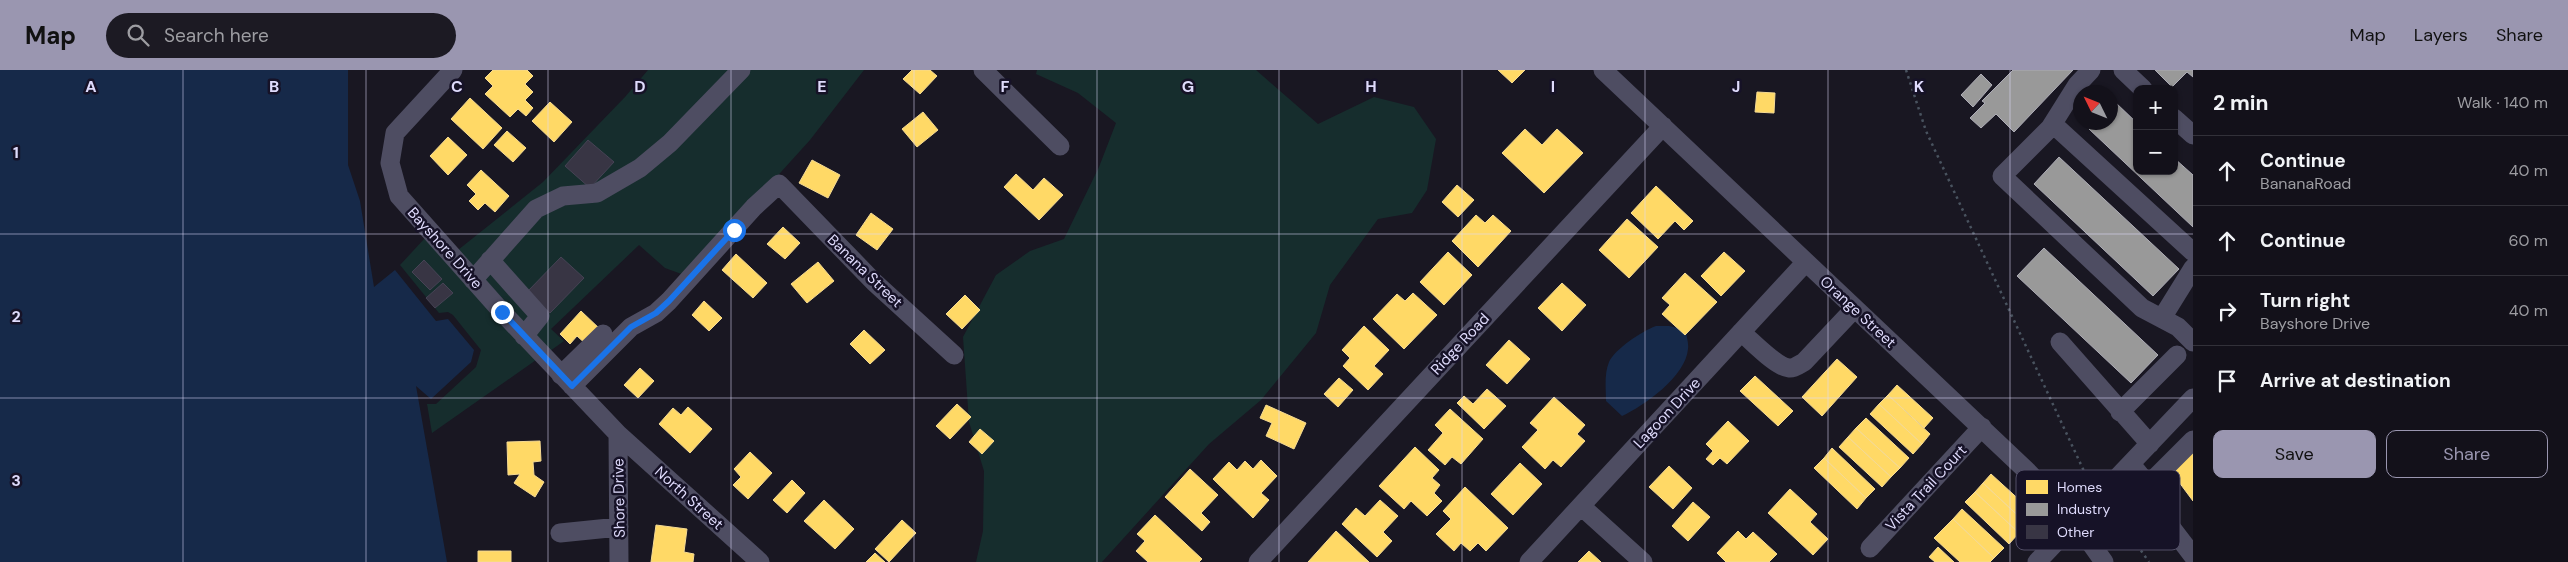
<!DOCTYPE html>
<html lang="en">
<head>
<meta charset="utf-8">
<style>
  body { margin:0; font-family:"DM Sans",sans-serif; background:#1c1a23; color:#f1f3f6 }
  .controls { position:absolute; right:15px; top:15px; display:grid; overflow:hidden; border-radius:10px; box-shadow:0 1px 4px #0004 }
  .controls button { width:45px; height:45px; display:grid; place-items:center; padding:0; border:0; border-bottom:1px solid #323139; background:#13111a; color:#f1f3f6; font:25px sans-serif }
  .compass { position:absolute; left:2073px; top:15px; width:45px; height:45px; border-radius:50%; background:#13111a; box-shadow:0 1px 4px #0004; rotate:313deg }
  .stop { position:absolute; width:15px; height:15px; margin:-11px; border:4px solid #1a73e8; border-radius:50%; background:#fff }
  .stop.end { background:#1a73e8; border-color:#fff; box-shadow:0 1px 5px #0008 }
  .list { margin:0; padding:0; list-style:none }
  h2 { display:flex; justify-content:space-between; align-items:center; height:65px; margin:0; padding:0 20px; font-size:21px }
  h2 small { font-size:16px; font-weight:400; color:#9d9da2 }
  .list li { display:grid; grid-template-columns:32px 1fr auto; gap:15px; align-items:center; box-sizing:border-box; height:70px; padding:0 20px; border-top:1px solid #323139 }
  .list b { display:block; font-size:19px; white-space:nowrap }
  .list p { margin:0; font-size:16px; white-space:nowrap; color:#9d9da2 }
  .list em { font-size:16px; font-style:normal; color:#9d9da2 }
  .actions { display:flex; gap:10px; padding:15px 20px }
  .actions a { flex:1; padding:11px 0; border:1px solid #9a96b0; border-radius:10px; text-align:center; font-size:18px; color:#9a96b0 }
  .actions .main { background:#9a96b0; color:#111 }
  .icon { flex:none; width:28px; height:28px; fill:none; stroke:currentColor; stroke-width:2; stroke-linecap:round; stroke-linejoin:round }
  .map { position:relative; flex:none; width:2193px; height:492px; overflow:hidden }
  header { display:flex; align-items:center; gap:30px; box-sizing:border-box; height:70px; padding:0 25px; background:#9a96b0; color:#111 }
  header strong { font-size:24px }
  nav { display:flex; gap:28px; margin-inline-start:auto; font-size:18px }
  .search { width:350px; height:45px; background:#1c1a23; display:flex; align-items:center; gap:12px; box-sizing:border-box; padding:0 18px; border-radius:28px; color:#9d9da2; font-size:19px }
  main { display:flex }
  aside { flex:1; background:#13111a }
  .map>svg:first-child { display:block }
  .green { fill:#162d2d }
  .water { fill:#162949 }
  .homes { fill:#ffd966; stroke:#f5da93 }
  .industry { fill:#999; stroke:#aeadb7 }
  .building { fill:#383544; stroke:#464355 }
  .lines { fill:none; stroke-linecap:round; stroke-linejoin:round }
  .path { stroke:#49535f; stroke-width:2.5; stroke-dasharray:2.5 4; stroke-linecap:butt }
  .minor { stroke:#4e4d62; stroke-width:19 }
  .route { stroke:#1a73e8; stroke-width:6 }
  .grid { fill:none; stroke:#dfdbfc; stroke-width:1; stroke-opacity:0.55 }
  .labels { text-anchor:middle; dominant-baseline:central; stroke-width:5; stroke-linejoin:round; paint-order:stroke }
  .street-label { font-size:15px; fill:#dfdbfc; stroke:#161227 }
  .key { fill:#161227; stroke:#524e67; stroke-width:1 }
  .key-label { font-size:14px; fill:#dfdbfc }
  .grid-label { font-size:16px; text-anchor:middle; font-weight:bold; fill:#dfdbfc; stroke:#161227; stroke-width:5; stroke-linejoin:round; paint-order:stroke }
</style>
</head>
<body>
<header>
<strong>Map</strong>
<div class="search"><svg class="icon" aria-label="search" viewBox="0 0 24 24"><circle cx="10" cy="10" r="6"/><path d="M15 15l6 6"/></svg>Search here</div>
<nav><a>Map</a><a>Layers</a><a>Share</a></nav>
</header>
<main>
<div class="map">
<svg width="2193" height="492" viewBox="0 0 2193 492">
  <rect width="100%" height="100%" fill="#191722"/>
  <!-- green -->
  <path class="green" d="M648 0H864L810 70 687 206 665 198 639 175 551 259 564 271 550 281 458 180 543 112 625 27Z
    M1037 0H1256L1318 54 1374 27 1414 37 1436 69 1427 120 1412 143 1378 149 1330 215 1316 263 1261 330 1209 374 1102 492H976L983 461 984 401 969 352 963 267 996 205 1030 181 1064 169 1099 97 1116 53 1078 23 1036 4Z
    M425 168 536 290 432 363 427 334H436L476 297 481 280 453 245 448 242 439 243 400 195Z"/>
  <!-- water -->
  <path class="water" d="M0 0H348V95L360 131 374 217 395 200 436 251 448 249 474 280 471 292 431 329 416 316 447 492H0Z
    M1656 256H1669L1686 260C1686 266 1689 273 1688 279 1686 306 1644 336 1622 346L1606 331C1606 319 1604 304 1609 292 1615 279 1642 261 1656 256Z"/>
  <!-- homes -->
  <path class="homes" d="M493 0H527L533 6 525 14 533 22 525 30 533 38 526 46 518 39 510 47 485 24 493 16 485 8Z
    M912 0H930L937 6 920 24 903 9Z
    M1498 0H1525L1512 13Z
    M1757 22 1775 23 1774 43 1755 42Z
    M470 28 502 58 483 79 451 49Z
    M550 32 572 52 554 72 532 51Z
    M923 42 938 60 917 77 902 59Z
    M1525 59 1542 75 1557 59 1583 83 1544 123 1502 83Z
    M507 61 526 78 513 92 494 75Z
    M448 67 467 85 448 105 430 86Z
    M812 90 840 105 828 128 799 113Z
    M481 100 509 126 495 142 485 133 478 140 469 131 476 124 467 115Z
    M1016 104 1033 120 1044 108 1063 125 1039 150 1004 117Z
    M1457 115 1474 130 1458 147 1442 132Z
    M1656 116 1693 151 1684 160 1675 151 1658 169 1631 143Z
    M871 143 893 159 877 180 856 165Z
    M1476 145 1485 153 1493 145 1511 161 1478 197 1452 171Z
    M1627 149 1658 177 1629 208 1599 180Z
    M783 157 800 173 785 189 767 174Z
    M1448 182 1472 205 1444 235 1420 212Z
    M1724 182 1745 201 1721 226 1701 206Z
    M736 184 767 213 753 228 722 200Z
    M818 192 834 211 807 233 791 214Z
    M1685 203 1717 232 1685 265 1662 244 1670 235 1662 228Z
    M1562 213 1586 235 1562 261 1538 238Z
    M1413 223 1437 245 1404 279 1373 249 1397 224 1405 231Z
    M965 225 980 240 962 259 946 244Z
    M704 231 722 248 709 261 692 245Z
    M581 241 601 260 587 275 577 266 570 274 560 264Z
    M1364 256 1389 280 1374 296 1383 304 1368 320 1343 296 1350 288 1342 280Z
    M864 260 885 280 870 294 850 274Z
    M1509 270 1530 289 1507 314 1486 295Z
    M1837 289 1857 307 1822 346 1802 327Z
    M640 298 654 311 638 328 624 315Z
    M1755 306 1793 341 1778 356 1740 321Z
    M1339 308 1353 320 1338 337 1324 324Z
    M1897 315 1933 348 1924 358 1888 325Z
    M1487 319 1506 336 1484 359 1457 333 1464 326 1473 334Z
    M1888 325 1930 364 1922 374 1879 334Z
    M1554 327 1585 355 1577 364 1585 371 1561 397 1553 390 1545 399 1522 377 1538 360 1530 353Z
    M957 334 971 347 950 369 936 356Z
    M1879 334 1922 374 1913 384 1870 344Z
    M1266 335 1306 353 1294 379 1266 366 1272 353 1260 348Z
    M688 337 712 359 690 383 659 354 673 338 681 345Z
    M1450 339 1483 369 1461 394 1452 387 1445 395 1428 380 1443 363 1435 355Z
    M1866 348 1909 388 1900 398 1856 358Z
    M1728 351 1749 371 1727 394 1720 388 1713 395 1706 389 1713 381 1706 374Z
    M1856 358 1900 398 1891 407 1848 367Z
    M980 359 994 371 982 384 969 372Z
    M1848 367 1891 407 1882 417 1839 377Z
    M540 371 541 391 533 392 534 405 544 412 535 427 514 413 520 404 508 405 507 372Z
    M1415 377 1439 400 1432 408 1440 415 1434 423 1442 431 1427 446 1411 431 1404 439 1379 416Z
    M1832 378 1875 419 1866 428 1824 388Z
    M750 382 772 403 748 429 733 415 741 407 734 399Z
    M2193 383V431L2170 400Z
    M1824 388 1866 428 1857 439 1814 398Z
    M1261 390 1277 406 1261 423 1269 430 1253 448 1213 409 1229 392 1237 400 1245 391 1253 399Z
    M1520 393 1542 414 1513 445 1491 424Z
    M1669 396 1692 418 1673 439 1649 417Z
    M1190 399 1218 425 1201 443 1210 452 1202 461 1165 427Z
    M1991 404 2036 445 2027 454 1983 413Z
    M792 410 805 423 787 443 773 430Z
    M1983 413 2027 454 2019 463 1975 422Z
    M1465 417 1508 458 1486 481 1478 473 1470 481 1461 473 1454 481 1436 464 1451 449 1443 441Z
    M1790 419 1817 444 1810 452 1828 469 1813 485 1768 443Z
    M1975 422 2019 463 2009 474 1965 432Z
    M824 430 854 459 835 479 804 451Z
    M1380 430 1398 446 1383 462 1392 471 1377 487 1342 454 1356 438 1365 446Z
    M1693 432 1710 447 1688 471 1672 456Z
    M1962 439 2004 478 1994 488 1953 449Z
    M1155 445 1202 489 1199 492H1148L1136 481 1145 471 1137 464Z
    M1953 449 1994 488 1990 492H1960L1934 468Z
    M902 450 916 463 889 492 875 479Z
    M656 455 687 459 684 482 694 484 693 492H651Z
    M1336 461 1369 492H1308Z
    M1738 461 1746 469 1753 462 1777 484 1769 492H1726L1717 483Z
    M1938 477 1954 492H1935L1929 487Z
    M478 481H511V492H478Z
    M1589 481 1601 492H1578Z
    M875 483 885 492H866Z"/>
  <!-- industry -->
  <path class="industry" d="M2013 0H2073L2014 62 1996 44 1981 58 1970 48 1985 33 1982 31Z
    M2155 0H2193V7L2187 2 2172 17Z
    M1981 4 1992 15 1973 37 1961 25Z
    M2115 32 2137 53V101H2174V88L2193 105V157L2089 59 2095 52H2110V36Z
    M2059 87 2179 199 2153 226 2034 114Z
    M2044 178 2158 285 2131 313 2017 206Z"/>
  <!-- building -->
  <path class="building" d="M588 70 614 92 590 118 565 96Z
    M561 187 584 208 550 243 527 222Z
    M424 190 442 209 430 220 412 202Z
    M443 213 453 223 435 238 426 228Z"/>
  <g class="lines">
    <!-- path -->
    <path class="path" d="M1906 0 1926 61 2083 399 2092 411
      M2111 438 2149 492"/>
    <!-- minor -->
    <path class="minor" d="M453 0 395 63 390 93 399 126 502 242 618 364 760 492
      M983 0 1060 76
      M1603 0 2028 402 2075 451 2104 492
      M2091 0 2077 15 2050 58 2002 106 2142 238 2178 257 2193 272
      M2123 0 2143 19
      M2174 48 2193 65
      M2053 54 2193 182
      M490 190 540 246 524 266
      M473 210 536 139 563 126 597 123 640 98 670 73 741 0
      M2162 248 2193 198
      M1741 262C1752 271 1776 297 1789 298 1794 299 1800 294 1804 292L1854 239
      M2060 272 2150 374
      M561 305 603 264
      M572 316 631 257 656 243 669 231 754 137 779 114 874 212 954 285
      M2120 342 2177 285
      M618 364 619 492
      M2131 394 2148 415V427L2193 486
      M2148 415 2193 370
      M1581 436 1643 492
      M560 463 619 457
      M1870 478 1982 357
      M1258 492 1663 56
      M1529 492 1805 193
      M2037 492 2193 328"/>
  </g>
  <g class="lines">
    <!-- route -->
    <path class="route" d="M502 242 572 316 631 257 656 243 669 231 734 160"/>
  </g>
  <!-- grid -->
  <path class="grid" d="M183 0V492M366 0V492M548 0V492M731 0V492M914 0V492M1097 0V492M1279 0V492M1462 0V492M1645 0V492M1828 0V492M2010 0V492M0 164H2193M0 328H2193"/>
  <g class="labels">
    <!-- street labels -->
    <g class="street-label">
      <text transform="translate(445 178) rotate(48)">Bayshore Drive</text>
      <text transform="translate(865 201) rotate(44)">Banana Street</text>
      <text transform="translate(1858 242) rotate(43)">Orange Street</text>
      <text transform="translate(1460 274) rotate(-47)">Ridge Road</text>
      <text transform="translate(1667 343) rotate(-47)">Lagoon Drive</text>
      <text transform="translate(1926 418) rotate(-47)">Vista Trail Court</text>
      <text transform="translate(619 428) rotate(-91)">Shore Drive</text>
      <text transform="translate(689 428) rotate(42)">North Street</text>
    </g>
  </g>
  <!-- legend -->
  <rect x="2016" y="400" width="164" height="80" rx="8" class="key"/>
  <rect x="2026" y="410" width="22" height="14" fill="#ffd966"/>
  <rect x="2026" y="433" width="22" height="13" fill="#999"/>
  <rect x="2026" y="455" width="22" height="14" fill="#383544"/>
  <g class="key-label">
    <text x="2057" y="422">Homes</text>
    <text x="2057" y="444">Industry</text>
    <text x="2057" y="467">Other</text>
  </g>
  <g class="grid-label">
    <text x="91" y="22">A</text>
    <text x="274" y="22">B</text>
    <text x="457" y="22">C</text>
    <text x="640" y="22">D</text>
    <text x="822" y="22">E</text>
    <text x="1005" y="22">F</text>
    <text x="1188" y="22">G</text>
    <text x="1371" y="22">H</text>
    <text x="1553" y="22">I</text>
    <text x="1736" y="22">J</text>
    <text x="1919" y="22">K</text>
    <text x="16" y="88">1</text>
    <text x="16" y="252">2</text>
    <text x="16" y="416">3</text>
  </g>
</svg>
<div class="controls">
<button>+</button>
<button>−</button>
</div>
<svg class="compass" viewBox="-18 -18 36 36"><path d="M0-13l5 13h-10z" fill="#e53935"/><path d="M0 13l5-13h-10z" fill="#9d9da2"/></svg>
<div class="stop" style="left:734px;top:160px"></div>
<div class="stop end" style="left:502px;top:242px"></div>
</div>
<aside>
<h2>2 min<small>Walk · 140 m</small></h2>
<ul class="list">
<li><svg class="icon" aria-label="ahead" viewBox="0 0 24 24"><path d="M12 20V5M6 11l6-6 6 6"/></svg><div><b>Continue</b><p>BananaRoad</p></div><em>40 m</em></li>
<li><svg class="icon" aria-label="ahead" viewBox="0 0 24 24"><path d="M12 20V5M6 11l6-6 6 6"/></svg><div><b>Continue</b></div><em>60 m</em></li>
<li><svg class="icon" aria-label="right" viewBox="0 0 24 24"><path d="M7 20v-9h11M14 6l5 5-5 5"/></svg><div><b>Turn right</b><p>Bayshore Drive</p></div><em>40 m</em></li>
<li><svg class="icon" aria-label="arrive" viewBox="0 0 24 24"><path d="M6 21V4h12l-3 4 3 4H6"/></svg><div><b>Arrive at destination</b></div></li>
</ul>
<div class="actions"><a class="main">Save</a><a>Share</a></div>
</aside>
</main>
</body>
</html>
